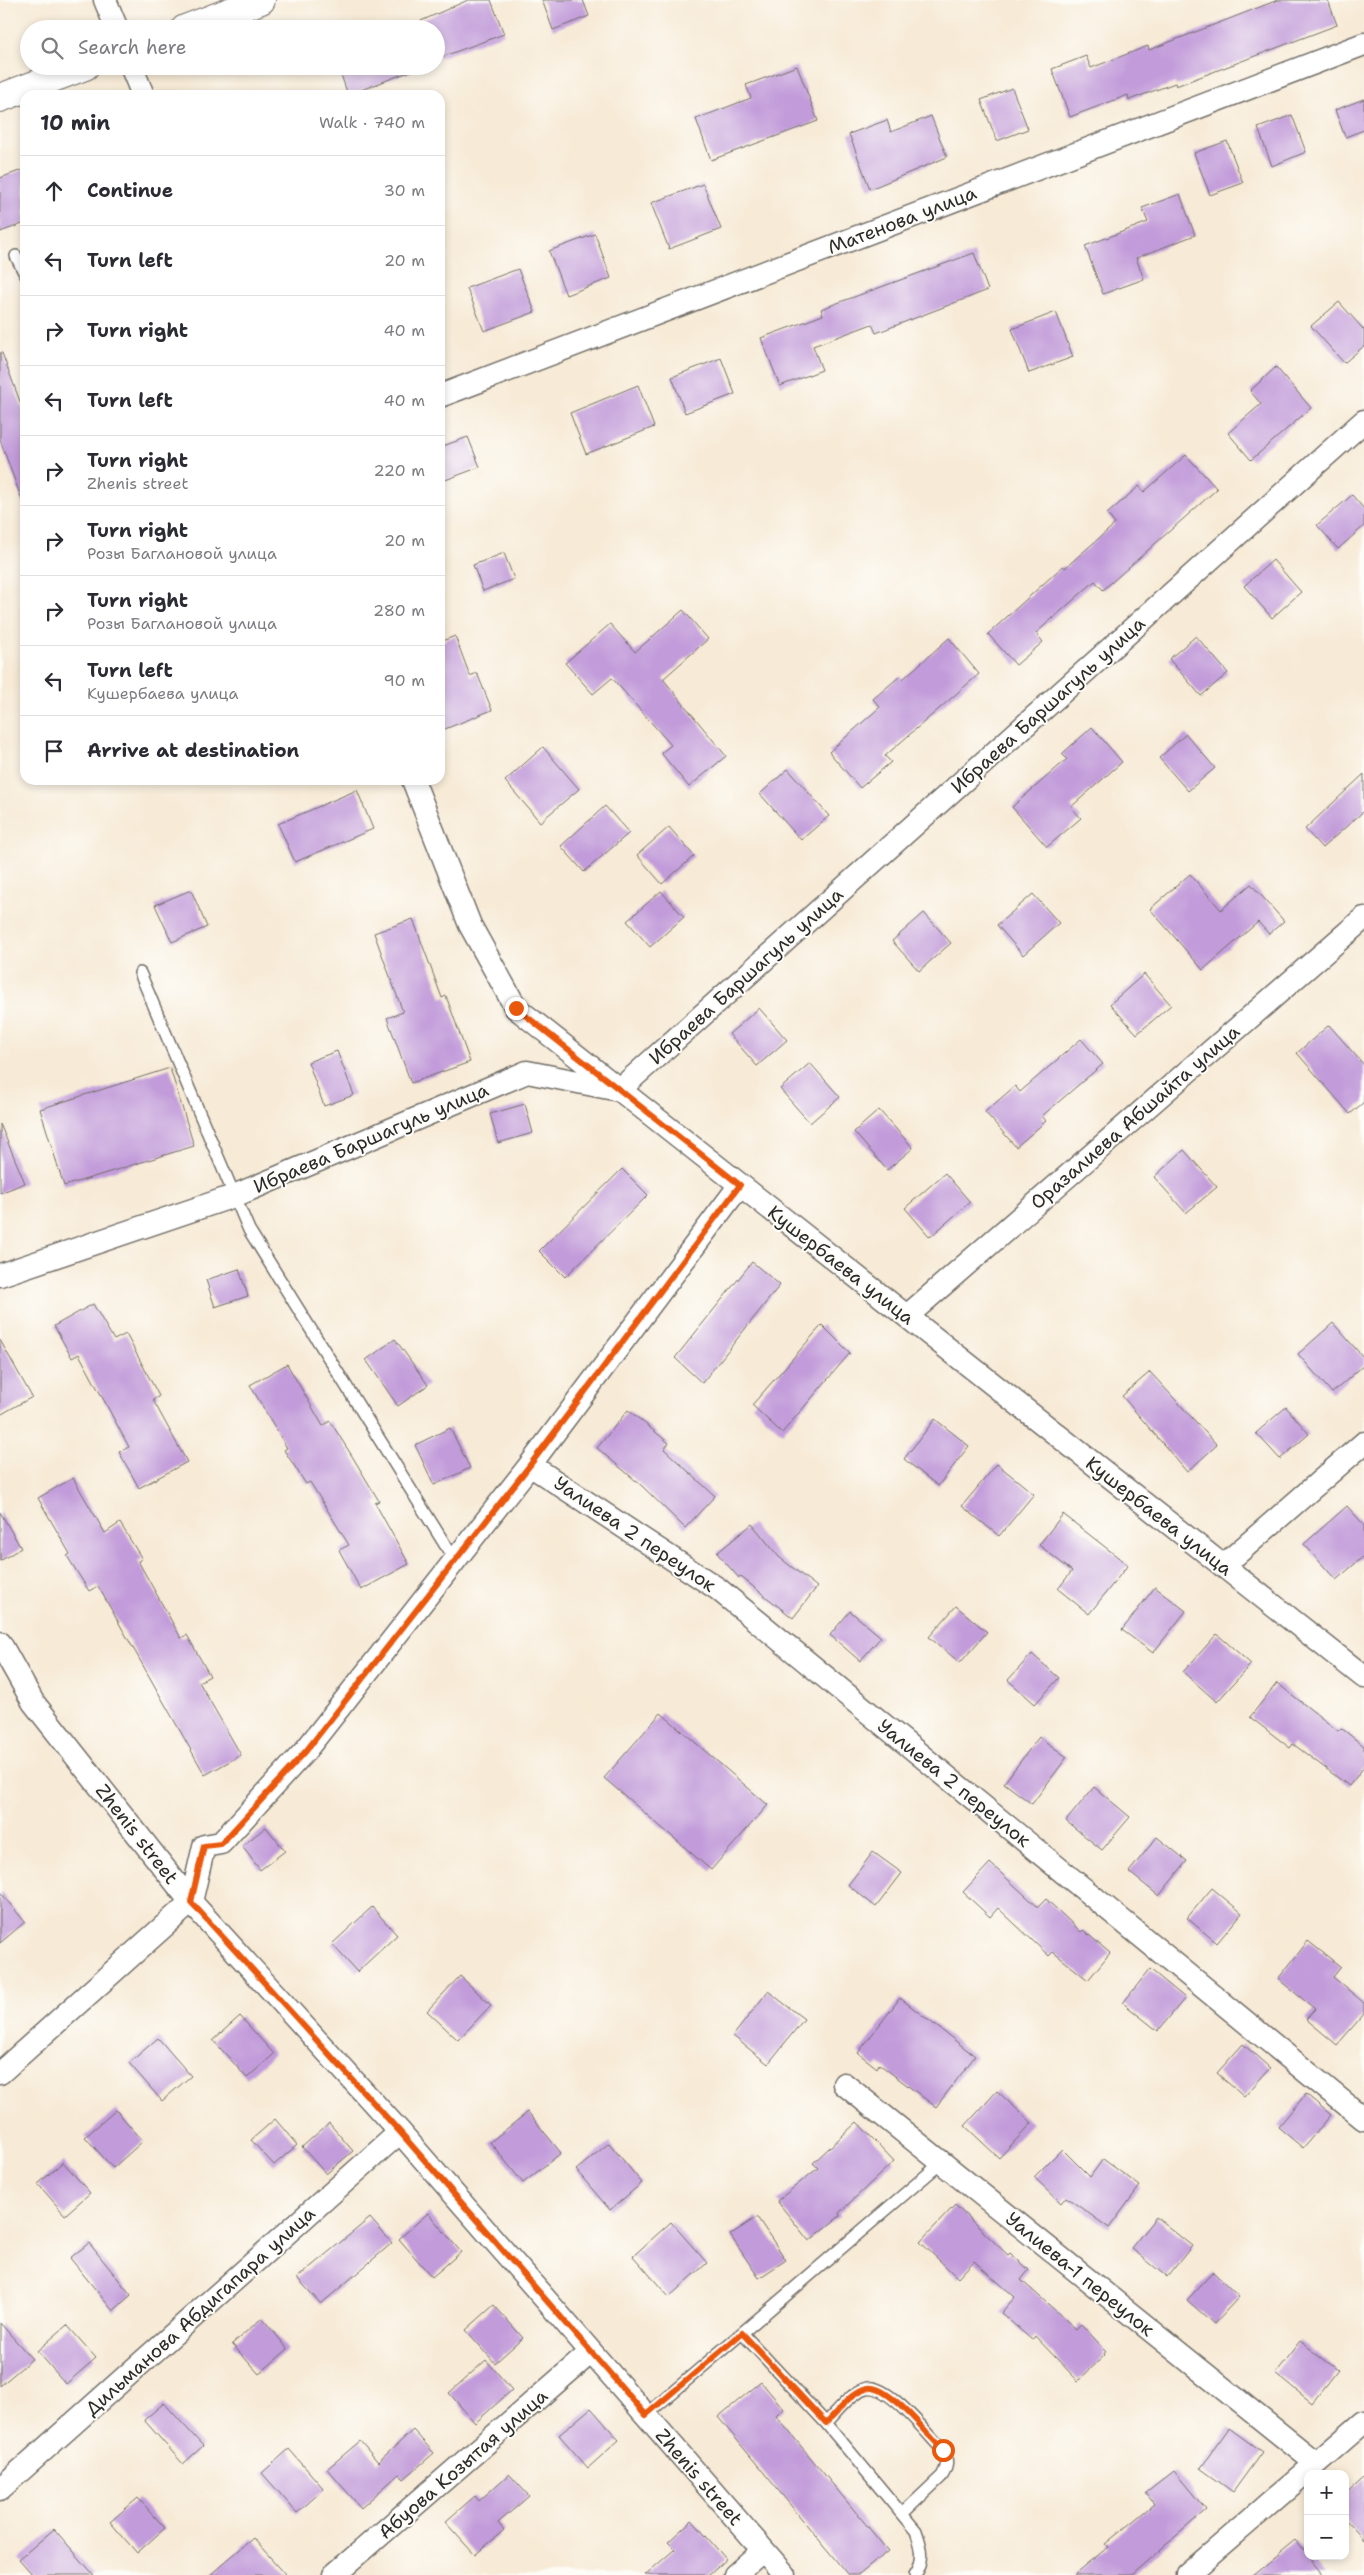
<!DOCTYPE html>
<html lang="en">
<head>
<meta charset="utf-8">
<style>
  body { margin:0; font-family:"Shantell Sans",sans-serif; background:#f7f7f7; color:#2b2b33 }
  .controls { position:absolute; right:15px; bottom:15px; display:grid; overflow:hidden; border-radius:10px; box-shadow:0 2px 8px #0003 }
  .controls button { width:45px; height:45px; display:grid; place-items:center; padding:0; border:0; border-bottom:1px solid #e1e1e2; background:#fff; color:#2b2b33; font:25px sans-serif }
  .stop { position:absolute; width:15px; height:15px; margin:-11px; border:4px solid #ea580c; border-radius:50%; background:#fff }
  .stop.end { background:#ea580c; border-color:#fff; box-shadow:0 1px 5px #0008 }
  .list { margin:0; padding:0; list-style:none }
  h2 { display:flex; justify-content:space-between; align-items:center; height:65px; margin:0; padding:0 20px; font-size:21px }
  h2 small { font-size:16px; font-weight:400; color:#7c7c81 }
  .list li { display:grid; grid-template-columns:32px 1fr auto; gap:15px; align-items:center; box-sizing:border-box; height:70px; padding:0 20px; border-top:1px solid #e1e1e2 }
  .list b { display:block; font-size:19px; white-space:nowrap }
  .list p { margin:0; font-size:16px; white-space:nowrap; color:#7c7c81 }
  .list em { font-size:16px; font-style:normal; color:#7c7c81 }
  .icon { flex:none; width:28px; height:28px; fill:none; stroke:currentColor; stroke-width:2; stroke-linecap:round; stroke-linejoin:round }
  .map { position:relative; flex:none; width:1364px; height:2575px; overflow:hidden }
  .search { position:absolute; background:#fff; box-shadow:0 2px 8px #0003; left:20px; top:20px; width:425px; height:55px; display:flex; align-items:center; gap:12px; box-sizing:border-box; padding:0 18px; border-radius:28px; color:#7c7c81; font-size:19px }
  .panel { position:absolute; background:#fff; box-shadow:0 2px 8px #0003; left:20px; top:90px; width:425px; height:695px; border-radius:15px }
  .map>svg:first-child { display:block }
  .building { fill:#c29cda }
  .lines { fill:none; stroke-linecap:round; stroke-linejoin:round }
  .service-casing { stroke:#726e67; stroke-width:14 }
  .minor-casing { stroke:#726e67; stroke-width:25 }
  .tertiary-casing { stroke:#726e67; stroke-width:30 }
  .service { stroke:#fff; stroke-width:11 }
  .minor { stroke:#fff; stroke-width:22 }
  .tertiary { stroke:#fff; stroke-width:28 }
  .route { stroke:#ea580c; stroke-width:6 }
  .labels { text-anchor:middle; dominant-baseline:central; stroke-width:4; stroke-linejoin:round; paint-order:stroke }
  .street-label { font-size:19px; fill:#2b2b2b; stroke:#fdfcf7 }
</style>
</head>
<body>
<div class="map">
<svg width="1364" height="2575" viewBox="0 0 1364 2575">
  <rect width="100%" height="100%" fill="#fdfcf7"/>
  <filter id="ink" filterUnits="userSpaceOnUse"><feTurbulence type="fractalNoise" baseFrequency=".02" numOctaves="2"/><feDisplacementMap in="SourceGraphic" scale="10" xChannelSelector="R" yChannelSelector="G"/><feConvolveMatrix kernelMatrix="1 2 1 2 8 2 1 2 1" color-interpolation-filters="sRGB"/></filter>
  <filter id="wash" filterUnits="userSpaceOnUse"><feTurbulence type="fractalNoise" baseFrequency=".0096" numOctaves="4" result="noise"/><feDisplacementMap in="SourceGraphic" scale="20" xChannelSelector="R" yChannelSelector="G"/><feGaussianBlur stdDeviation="1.12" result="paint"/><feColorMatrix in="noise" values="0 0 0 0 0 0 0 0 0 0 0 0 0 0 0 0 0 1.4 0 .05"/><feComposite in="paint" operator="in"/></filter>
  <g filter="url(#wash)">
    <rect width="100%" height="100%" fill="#f7ead6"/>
    <g id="blocks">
      <!-- building -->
      <path class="building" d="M468 0H491L504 34 436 59V29H403Z
        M542 0H583L589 16 553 30Z
        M1278 0H1328L1337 25 1176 86 1175 83 1129 100 1128 95 1070 117 1052 69 1086 56 1091 68 1148 46 1149 50Z
        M338 66H419V68L348 95Z
        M797 66 818 121 711 160 696 119 751 98 746 85Z
        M1012 88 1028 129 997 141 981 100Z
        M1364 99V130L1345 137 1335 110Z
        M1292 115 1306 152 1272 166 1258 128Z
        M931 116 947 157 870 189 849 134 887 120 891 132Z
        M1227 141 1243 183 1210 195 1194 153Z
        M25 169V223L0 232V178Z
        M703 184 721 229 669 249 651 203Z
        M1180 194 1195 235 1136 258 1144 279 1103 294 1085 246 1148 222 1142 208Z
        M595 234 611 278 566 295 549 251Z
        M974 253 988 290 876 333 872 324 813 346 822 370 780 386 761 338 823 315 821 309Z
        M518 269 535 312 484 331 467 288Z
        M1339 302 1364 330V346L1344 363 1311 326Z
        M1056 312 1073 357 1029 373 1012 329Z
        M0 353H2L25 415V502L23 503 0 440Z
        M721 358 735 394 685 413 672 377Z
        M1276 367 1311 408 1251 460 1228 433 1261 404 1250 391Z
        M638 385 654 427 586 454 570 413Z
        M468 437 480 467 440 482V447Z
        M1186 455 1217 489 1103 590 1095 581 1036 633 1043 642 1016 665 988 634 1063 566 1065 568 1115 524 1107 514 1139 486 1144 492Z
        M1352 495 1364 509V526L1338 549 1317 525Z
        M504 553 514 579 483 591 473 565Z
        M1273 560 1301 592 1272 618 1244 586Z
        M683 610 708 639 663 679 726 756 689 787 661 753 671 745 612 678 593 694 565 663 610 624 635 652Z
        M455 636 470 676 477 673 492 710 440 731V642Z
        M1196 636 1228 673 1201 696 1169 659Z
        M949 638 979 674 885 756 891 762 860 788 829 752 880 707 873 699 900 676 903 679Z
        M1092 727 1122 762 1071 807 1081 818 1047 847 1012 807 1067 759 1062 754Z
        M1186 734 1215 768 1188 791 1159 758Z
        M543 747 579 789 540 822 505 781Z
        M788 769 829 816 801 840 760 794Z
        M1364 774V811L1322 848 1305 829Z
        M357 790 373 829 295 862 278 824Z
        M605 806 629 833 584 872 561 846Z
        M669 827 694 856 662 884 637 855Z
        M1190 874 1221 910 1251 884 1284 921 1269 934 1258 922 1203 970 1150 909Z
        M191 890 207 927 172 942 155 905Z
        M661 891 684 917 650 947 627 921Z
        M1033 894 1059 923 1023 955 997 925Z
        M924 913 951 943 919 971 892 941Z
        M413 919 442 998 446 996 470 1062 411 1083 387 1018 403 1012 374 933Z
        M1144 974 1171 1005 1137 1034 1110 1004Z
        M759 1008 787 1040 757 1066 729 1034Z
        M1329 1025 1364 1065V1102L1350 1114 1297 1053Z
        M1081 1039 1103 1064 1042 1116 1046 1121 1016 1147 985 1112 1015 1086 1020 1092Z
        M337 1051 354 1095 324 1106 308 1062Z
        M810 1063 840 1097 810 1123 780 1089Z
        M170 1068 194 1146 64 1186 40 1109Z
        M525 1104 533 1133 498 1143 490 1114Z
        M879 1110 913 1148 887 1170 854 1132Z
        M0 1124 25 1183 0 1193Z
        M1184 1150 1217 1187 1186 1213 1154 1177Z
        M622 1169 648 1195 565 1277 539 1251Z
        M945 1173 970 1202 930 1237 905 1208Z
        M752 1262 780 1285 702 1383 675 1358Z
        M239 1269 248 1296 215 1307 206 1280Z
        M93 1304 114 1340 126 1334 159 1396 153 1400 187 1462 139 1488 119 1452 129 1447 79 1354 72 1358 54 1326Z
        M1333 1323 1364 1358V1365L1332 1393 1298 1354Z
        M822 1325 850 1353 782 1433 752 1405Z
        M395 1339 428 1385 398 1406 366 1360Z
        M0 1340 32 1397 0 1415Z
        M287 1364 323 1426 330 1421 352 1456 379 1501 375 1503 409 1564 361 1590 339 1550 349 1545 310 1482 306 1484 284 1450 287 1448 250 1385Z
        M1150 1372 1217 1445 1187 1472 1122 1396Z
        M1286 1407 1309 1434 1280 1459 1256 1433Z
        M628 1410 669 1443 664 1449 715 1496 685 1528 642 1486 597 1448Z
        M935 1419 969 1446 938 1486 904 1459Z
        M450 1428 470 1468 434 1485 415 1445Z
        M997 1464 1034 1494 999 1536 962 1506Z
        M73 1478 105 1533 120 1523 142 1559 138 1561 181 1638 187 1635 210 1676 199 1682 241 1755 205 1775 98 1586 89 1591 67 1556 70 1554 38 1498Z
        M1347 1506 1364 1525V1556L1336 1580 1304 1544Z
        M0 1512 21 1548 0 1561Z
        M1063 1514 1128 1565 1089 1614 1058 1589 1072 1571 1039 1545Z
        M752 1524 779 1557 817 1587 793 1618 741 1577 739 1578 717 1553Z
        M1155 1587 1186 1611 1153 1653 1122 1630Z
        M956 1606 987 1632 960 1663 929 1637Z
        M850 1611 881 1637 860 1661 830 1635Z
        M1217 1634 1251 1664 1217 1702 1183 1672Z
        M1032 1654 1059 1678 1035 1704 1008 1680Z
        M1277 1683 1338 1731 1341 1728 1364 1746V1767L1349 1786 1293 1744 1290 1748 1250 1717Z
        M661 1713 768 1805 711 1870 604 1778Z
        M1039 1737 1067 1757 1032 1804 1004 1783Z
        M1094 1787 1130 1817 1102 1850 1066 1821Z
        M266 1827 285 1851 260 1870 242 1846Z
        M1157 1837 1187 1861 1159 1896 1129 1872Z
        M873 1852 902 1873 876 1907 848 1885Z
        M990 1863 1038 1907 1046 1899 1081 1932 1083 1930 1110 1953 1088 1980 1053 1952 1049 1956 998 1908 990 1917 963 1892Z
        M1212 1888 1242 1913 1217 1943 1187 1918Z
        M0 1892 25 1922 0 1943Z
        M372 1907 397 1935 357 1972 332 1944Z
        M1308 1941 1341 1967 1333 1977 1364 2003V2014L1337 2045 1306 2019 1315 2009 1278 1979Z
        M1150 1969 1185 1998 1158 2031 1123 2003Z
        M460 1976 491 2005 458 2040 427 2011Z
        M768 1991 804 2019 768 2064 733 2036Z
        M900 1998 975 2056 936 2107 879 2064 877 2068 858 2053Z
        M240 2016 274 2054 247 2078 213 2040Z
        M158 2038 191 2076 162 2101 129 2063Z
        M1243 2044 1270 2068 1244 2097 1217 2073Z
        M997 2091 1032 2123 999 2158 965 2126Z
        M1306 2094 1331 2115 1303 2148 1278 2127Z
        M116 2110 143 2141 113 2168 85 2137Z
        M528 2112 561 2153 523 2183 490 2142Z
        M275 2119 297 2145 274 2165 251 2140Z
        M857 2122 894 2161 839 2213 840 2216 809 2241 777 2201 818 2168 813 2163Z
        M329 2123 353 2151 326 2174 302 2147Z
        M609 2143 642 2183 610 2210 576 2170Z
        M1062 2149 1090 2177 1103 2159 1140 2186 1109 2228 1066 2197 1061 2203 1034 2177Z
        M63 2162 90 2193 65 2215 38 2184Z
        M955 2205 1008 2255 1010 2253 1029 2270 1021 2280 1076 2329 1081 2324 1106 2351 1104 2354 1105 2355 1078 2381 1035 2336 1032 2340 1001 2313 1015 2297 974 2261 958 2278 920 2242Z
        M428 2213 461 2252 432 2277 399 2239Z
        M757 2217 786 2260 759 2278 730 2235Z
        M1156 2217 1192 2246 1167 2277 1131 2248Z
        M370 2218 392 2243 321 2304 297 2278Z
        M671 2222 707 2263 669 2297 633 2256Z
        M89 2243 131 2295 113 2311 70 2258Z
        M1213 2272 1239 2297 1214 2324 1187 2300Z
        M494 2305 523 2338 495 2363 466 2330Z
        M262 2318 288 2349 259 2374 232 2344Z
        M0 2323 32 2359 0 2386Z
        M67 2325 96 2358 66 2384 37 2351Z
        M1300 2341 1338 2370 1312 2403 1275 2373Z
        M486 2360 512 2390 475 2423 449 2393Z
        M761 2382 784 2409 776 2416 888 2551 859 2575H848L718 2417Z
        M164 2403 203 2446 183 2464 144 2420Z
        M591 2408 619 2440 588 2468 559 2435Z
        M1229 2428 1262 2452 1233 2492 1200 2468Z
        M413 2430 434 2453 404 2479 399 2474 361 2508 327 2469 360 2441 378 2462Z
        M289 2449 324 2489 297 2513 262 2473Z
        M1174 2471 1206 2510 1131 2575H1074L1108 2547 1105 2544 1154 2504 1146 2493Z
        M509 2474 529 2496 498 2523 504 2530 475 2555 445 2522 475 2496 479 2501Z
        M1364 2478V2540L1345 2519V2495Z
        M138 2498 165 2528 137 2553 110 2522Z
        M692 2520 726 2559 708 2575H645L675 2549 668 2542Z
        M54 2529 94 2575H33L19 2559Z
        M253 2538 286 2575H210Z
        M1295 2540 1324 2575H1252Z"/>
    </g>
  </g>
  <g filter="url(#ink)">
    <use href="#blocks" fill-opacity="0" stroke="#726e67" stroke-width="1"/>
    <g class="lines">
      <!-- service casing -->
      <g class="service-casing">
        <path id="service" d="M16 256 25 274
          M140 973 249 1230 454 1559
          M742 2333 826 2423 916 2531C922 2548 925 2560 915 2575
          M646 2415 942 2162
          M826 2423C837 2412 851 2392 867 2388 888 2383 928 2435 943 2450 948 2460 948 2466 942 2476L902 2514"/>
      </g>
      <!-- minor casing -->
      <g class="minor-casing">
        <path id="minor" d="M105 0 117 29
          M131 66 143 95
          M440 396 1364 44
          M413 780 470 925 516 1008 1364 1677
          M0 1275 234 1196 527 1072 619 1090 1364 421
          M907 1316 1364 918
          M530 1465 718 1589 1364 2119
          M1223 1566 1364 1443
          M0 1643 33 1702 191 1902 400 2132 785 2575
          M0 2073 191 1902 204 1846 221 1843 305 1751 530 1465 740 1185
          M844 2084 1316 2463
          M0 2489 400 2132
          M334 2575 591 2352
          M735 2575 763 2550
          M1187 2575 1364 2422"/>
      </g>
      <!-- tertiary casing -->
      <g class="tertiary-casing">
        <path id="tertiary" d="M185 29 261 0
          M0 98 85 66"/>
      </g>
      <!-- service -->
      <use href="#service" class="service"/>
      <!-- minor -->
      <use href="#minor" class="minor"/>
      <!-- tertiary -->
      <use href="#tertiary" class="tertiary"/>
    </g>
  </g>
  <g class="lines" filter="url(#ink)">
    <!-- route -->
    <path class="route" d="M516 1008 740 1185 530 1465 306 1751 221 1844 204 1846 191 1902 400 2132 646 2415 742 2333 826 2423C837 2412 851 2392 867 2388 888 2383 928 2435 943 2450"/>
  </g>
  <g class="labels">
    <!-- street labels -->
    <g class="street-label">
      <text transform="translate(902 220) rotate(-21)">Матенова улица</text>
      <text transform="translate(1048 705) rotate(-42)">Ибраева Баршагуль улица</text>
      <text transform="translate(746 976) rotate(-42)">Ибраева Баршагуль улица</text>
      <text transform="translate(1135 1117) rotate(-41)">Оразалиева Абшайта улица</text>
      <text transform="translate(371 1138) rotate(-23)">Ибраева Баршагуль улица</text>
      <text transform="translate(841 1265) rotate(38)">Кушербаева улица</text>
      <text transform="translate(1159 1516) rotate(38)">Кушербаева улица</text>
      <text transform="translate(635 1534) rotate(34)">Уалиева 2 переулок</text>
      <text transform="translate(954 1783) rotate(39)">Уалиева 2 переулок</text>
      <text transform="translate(137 1834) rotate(52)">Zhenis street</text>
      <text transform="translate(1080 2274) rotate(39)">Уалиева-1 переулок</text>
      <text transform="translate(200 2311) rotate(-42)">Дильманова Абдигапара улица</text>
      <text transform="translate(463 2464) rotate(-41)">Абуова Козытая улица</text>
      <text transform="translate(699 2477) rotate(49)">Zhenis street</text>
    </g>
  </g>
</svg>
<div class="controls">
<button>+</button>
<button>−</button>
</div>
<div class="stop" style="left:943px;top:2450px"></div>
<div class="stop end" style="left:516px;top:1008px"></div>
<div class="search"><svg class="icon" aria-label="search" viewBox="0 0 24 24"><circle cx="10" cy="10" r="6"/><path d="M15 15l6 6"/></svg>Search here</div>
<section class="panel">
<h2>10 min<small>Walk · 740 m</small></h2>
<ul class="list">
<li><svg class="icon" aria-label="ahead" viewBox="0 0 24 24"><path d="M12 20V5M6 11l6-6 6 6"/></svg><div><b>Continue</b></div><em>30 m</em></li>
<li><svg class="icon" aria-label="left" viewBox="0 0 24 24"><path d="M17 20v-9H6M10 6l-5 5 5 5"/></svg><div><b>Turn left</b></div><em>20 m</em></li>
<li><svg class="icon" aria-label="right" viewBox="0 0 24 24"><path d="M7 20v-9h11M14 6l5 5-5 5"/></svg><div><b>Turn right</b></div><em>40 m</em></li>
<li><svg class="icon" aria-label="left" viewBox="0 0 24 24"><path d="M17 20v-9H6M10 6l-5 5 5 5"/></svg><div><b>Turn left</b></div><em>40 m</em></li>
<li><svg class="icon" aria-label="right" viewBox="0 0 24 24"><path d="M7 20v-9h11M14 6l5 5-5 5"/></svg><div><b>Turn right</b><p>Zhenis street</p></div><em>220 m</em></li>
<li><svg class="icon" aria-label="right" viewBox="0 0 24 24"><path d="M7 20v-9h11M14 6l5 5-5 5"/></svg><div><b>Turn right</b><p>Розы Баглановой улица</p></div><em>20 m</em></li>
<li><svg class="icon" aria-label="right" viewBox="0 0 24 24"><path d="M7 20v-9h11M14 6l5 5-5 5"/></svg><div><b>Turn right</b><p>Розы Баглановой улица</p></div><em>280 m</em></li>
<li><svg class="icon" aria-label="left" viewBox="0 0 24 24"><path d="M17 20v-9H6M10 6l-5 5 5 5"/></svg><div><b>Turn left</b><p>Кушербаева улица</p></div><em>90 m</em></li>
<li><svg class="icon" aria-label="arrive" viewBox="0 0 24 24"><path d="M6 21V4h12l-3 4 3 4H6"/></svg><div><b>Arrive at destination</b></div></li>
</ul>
</section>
</div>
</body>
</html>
